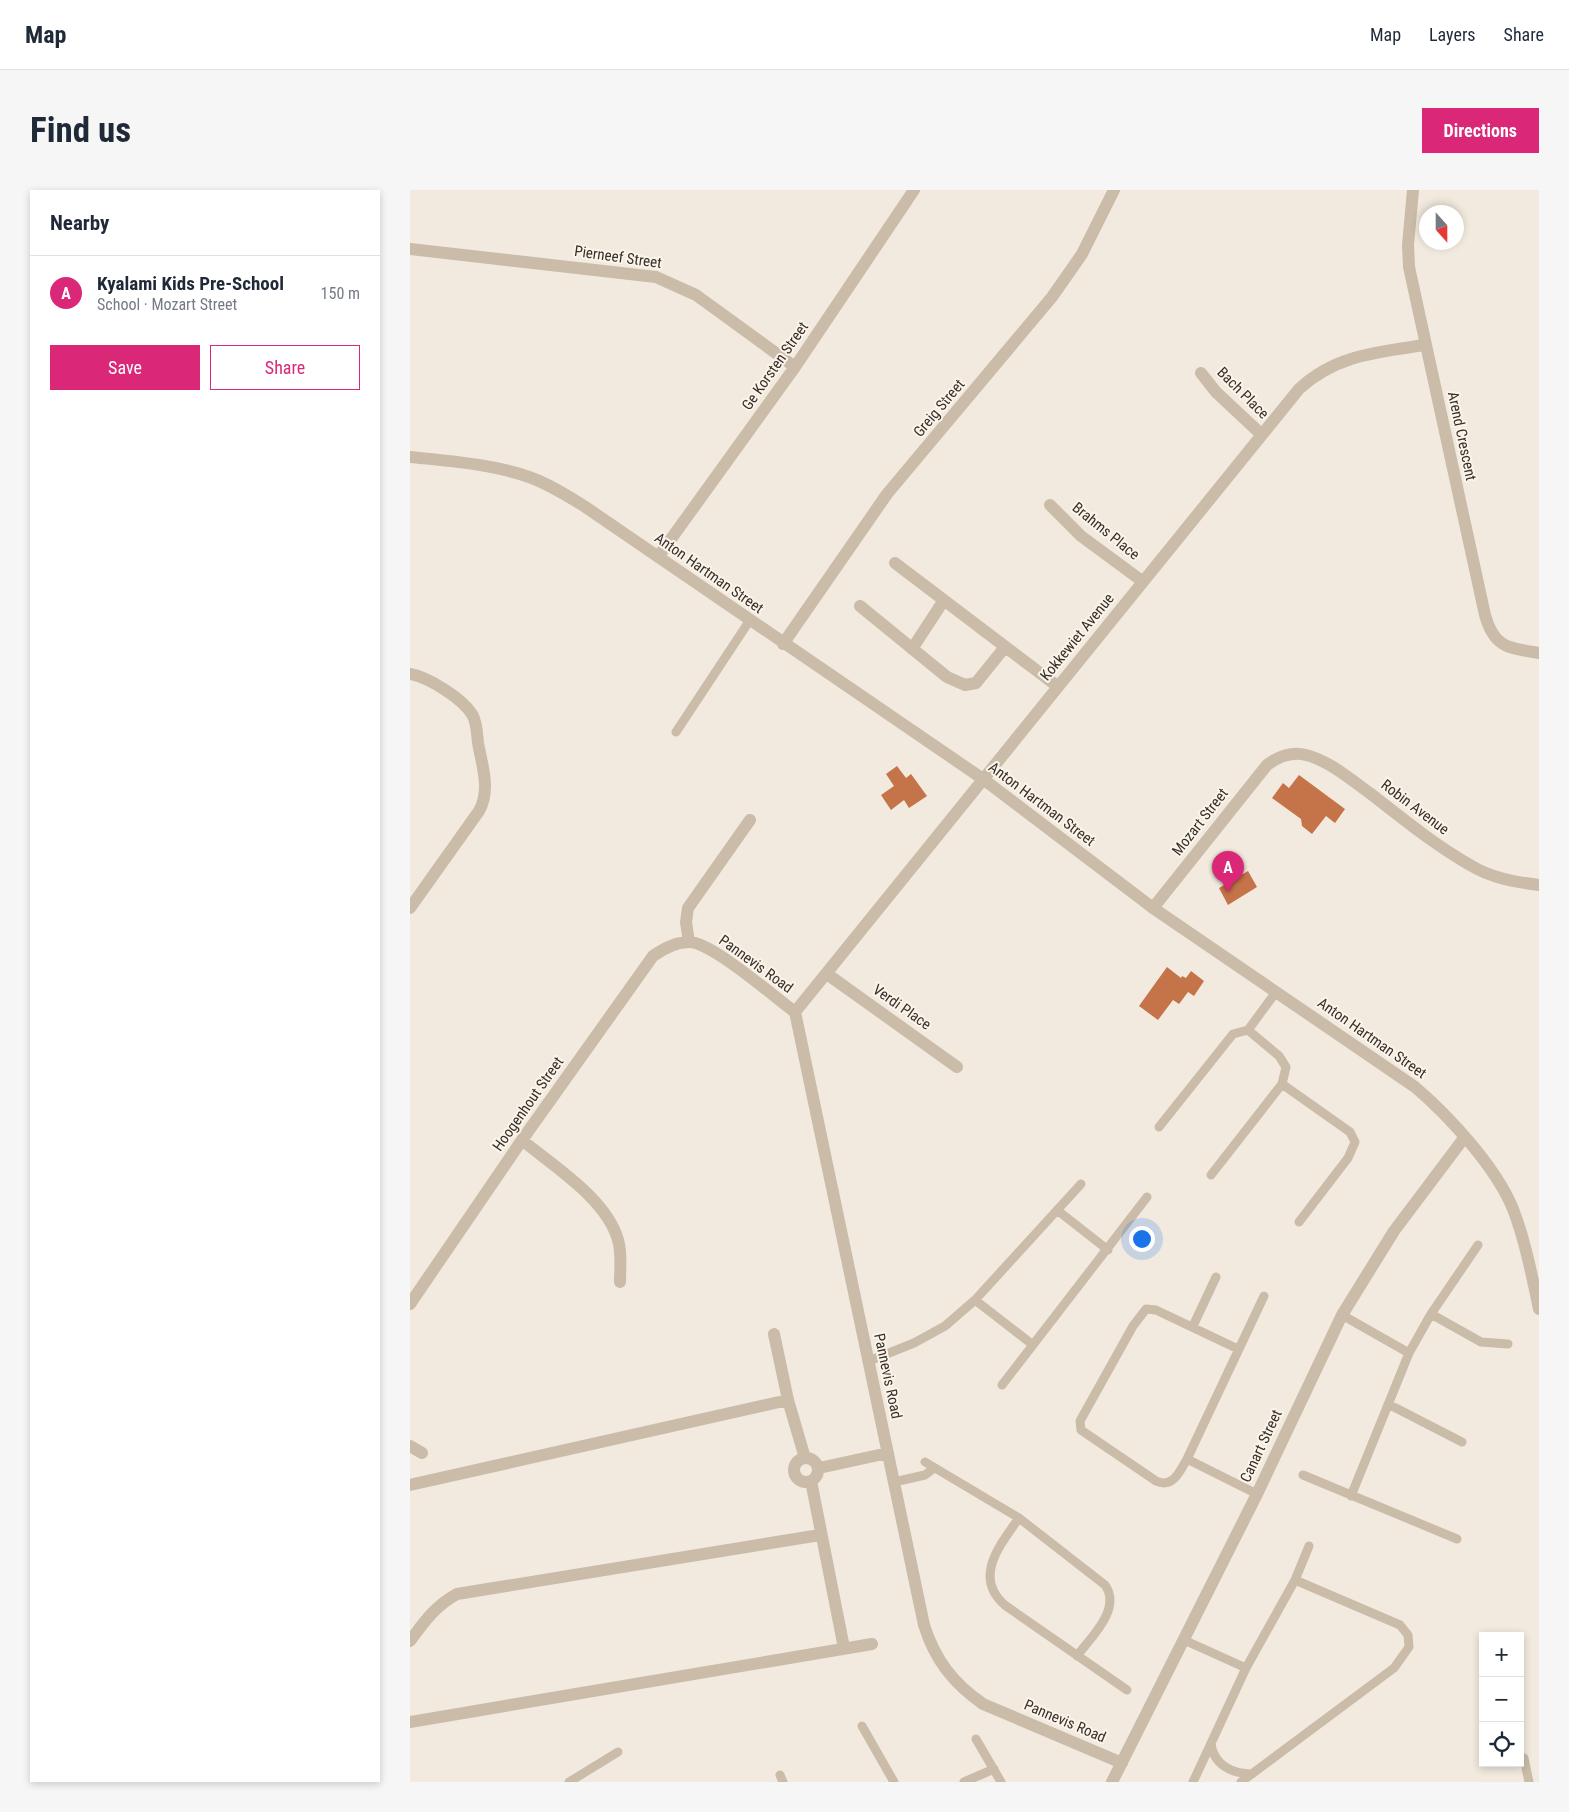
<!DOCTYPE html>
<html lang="en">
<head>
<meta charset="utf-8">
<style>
  body { margin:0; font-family:"Roboto Condensed",sans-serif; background:#f6f6f7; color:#1f2937 }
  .controls { position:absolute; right:15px; bottom:15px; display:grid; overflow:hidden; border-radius:0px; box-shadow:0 2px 8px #0003 }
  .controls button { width:45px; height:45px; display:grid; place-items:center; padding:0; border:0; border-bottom:1px solid #e0e1e3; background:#fff; color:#1f2937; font:25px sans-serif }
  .compass { position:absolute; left:1009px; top:15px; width:45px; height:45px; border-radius:50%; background:#fff; box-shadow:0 2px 8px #0003; rotate:159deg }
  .you { position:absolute; left:731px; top:1048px; width:18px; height:18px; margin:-12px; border:4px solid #fff; border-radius:50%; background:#1a73e8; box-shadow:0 0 0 8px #1a73e833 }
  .badge { display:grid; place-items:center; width:32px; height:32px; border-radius:50%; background:#db2777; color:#fff; font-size:16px; font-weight:700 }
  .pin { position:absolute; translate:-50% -41px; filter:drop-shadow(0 1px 2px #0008) }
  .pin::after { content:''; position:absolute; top:26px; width:18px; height:15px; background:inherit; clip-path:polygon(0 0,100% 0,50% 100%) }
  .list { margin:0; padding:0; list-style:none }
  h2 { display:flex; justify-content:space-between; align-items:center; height:65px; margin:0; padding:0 20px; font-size:21px }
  h2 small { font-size:16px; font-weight:400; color:#747a83 }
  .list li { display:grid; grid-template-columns:32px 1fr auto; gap:15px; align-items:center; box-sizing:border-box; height:75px; padding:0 20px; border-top:1px solid #e0e1e3 }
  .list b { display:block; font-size:19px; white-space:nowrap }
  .list p { margin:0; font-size:16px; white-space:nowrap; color:#747a83 }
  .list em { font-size:16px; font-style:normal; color:#747a83 }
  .actions { display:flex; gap:10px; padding:15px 20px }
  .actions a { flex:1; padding:11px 0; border:1px solid #db2777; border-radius:0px; text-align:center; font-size:18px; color:#db2777 }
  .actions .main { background:#db2777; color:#fff }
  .icon { flex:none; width:28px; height:28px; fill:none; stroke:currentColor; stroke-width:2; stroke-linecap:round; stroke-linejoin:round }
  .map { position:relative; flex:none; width:1129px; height:1592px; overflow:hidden; border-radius:0px }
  header { display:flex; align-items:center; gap:30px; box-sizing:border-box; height:70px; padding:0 25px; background:#fff; border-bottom:1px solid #e0e1e3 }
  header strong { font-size:24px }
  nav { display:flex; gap:28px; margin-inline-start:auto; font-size:18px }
  .intro { display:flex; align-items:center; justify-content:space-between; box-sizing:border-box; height:120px; padding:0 30px }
  h1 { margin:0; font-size:35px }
  .button { padding:12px 22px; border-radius:0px; background:#db2777; color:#fff; font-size:18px; font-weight:700 }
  main { display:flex; gap:30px; padding:0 30px }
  aside { flex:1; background:#fff; border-radius:0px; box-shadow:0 2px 8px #0003 }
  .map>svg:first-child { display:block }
  .building { fill:#c57349 }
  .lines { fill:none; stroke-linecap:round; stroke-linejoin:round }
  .service { stroke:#cabca9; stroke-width:9 }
  .minor { stroke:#cabca9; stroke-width:12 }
  .tertiary { stroke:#cabca9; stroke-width:12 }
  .labels { text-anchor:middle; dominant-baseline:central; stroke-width:4; stroke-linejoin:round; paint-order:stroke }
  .street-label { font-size:15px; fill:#382f29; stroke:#faf4ea }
</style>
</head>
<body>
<header>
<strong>Map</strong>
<nav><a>Map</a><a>Layers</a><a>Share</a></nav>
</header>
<div class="intro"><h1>Find us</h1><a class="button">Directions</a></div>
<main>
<aside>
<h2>Nearby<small></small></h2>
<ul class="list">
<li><span class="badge">A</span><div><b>Kyalami Kids Pre-School</b><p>School · Mozart Street</p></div><em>150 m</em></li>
</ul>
<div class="actions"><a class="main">Save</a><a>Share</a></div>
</aside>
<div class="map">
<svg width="1129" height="1592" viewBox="0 0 1129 1592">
  <rect width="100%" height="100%" fill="#f2eade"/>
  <!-- building -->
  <path class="building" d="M487 576 496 588 501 584 517 606 499 618 494 610 481 620 471 605 484 596 476 584Z
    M889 585 935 619 925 633 916 626 902 644 892 636 891 629 862 608 873 593 879 598Z
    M838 681 847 697 818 715 809 698Z
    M757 777 771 788 772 786 776 788 781 781 794 791 784 806 778 802 769 814 763 810 748 830 729 816Z"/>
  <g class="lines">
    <!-- service -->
    <path class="service" d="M266 542 340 430
      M838 840 866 802
      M872 894 940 942 945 952 938 968 889 1032
      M749 937 823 844 838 840 869 866 876 877 872 894 801 985
      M647 1020 698 1060
      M565 1110 623 1155
      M1021 1124 1071 1152 1098 1154
      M932 1125 999 1163
      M783 1136 806 1087
      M828 1159 746 1120 736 1119 723 1136 670 1231 671 1240 746 1291C763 1299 770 1281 777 1269L854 1106
      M459 1171 504 1153 535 1136 565 1110 671 994
      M592 1195 737 1007
      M978 1214 1052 1252
      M777 1269 847 1304
      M515 1272 609 1328 695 1395C712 1419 681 1447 667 1466
      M893 1285 1047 1349
      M484 1292 515 1285 524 1278
      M941 1306 999 1163 1021 1124 1068 1055
      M609 1328C590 1355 562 1388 596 1416L717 1500
      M774 1450 836 1478
      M452 1536 484 1592
      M566 1549 591 1592
      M801 1553C803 1575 823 1584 842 1584
      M1114 1568 1119 1592
      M370 1585 373 1592
      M159 1592 208 1562
      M554 1592 584 1579
      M783 1592 836 1478 885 1390 899 1356
      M831 1592 984 1478 999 1457 998 1445 990 1435 885 1390"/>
    <!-- minor -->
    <path class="minor" d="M1003 0 998 55 999 77 1075 425C1084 458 1099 458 1129 463
      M0 59 246 87 286 105 385 177
      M791 183 806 202 852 245
      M640 315 671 346 732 391
      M248 367 385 177 504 0
      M485 373 647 496
      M450 416 537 487 555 495 566 493 595 457
      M502 459 534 410
      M0 484C18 487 54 509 63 526 67 534 67 544 68 553 72 575 81 600 69 621L0 718
      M743 718 857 575C867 567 882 561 896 565 920 571 941 590 961 604 993 629 1025 655 1060 675 1081 688 1105 692 1129 695
      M279 752 276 732 278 718 340 630
      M417 784 547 877
      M385 822 889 199C925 165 968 162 1015 155
      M112 950C143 976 197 1009 208 1050 212 1063 210 1078 210 1092
      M0 1114 112 950 243 766C253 759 266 752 279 752 302 752 364 807 385 822L514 1435C525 1470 543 1493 573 1514L712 1573
      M364 1144 378 1210 395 1268
      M0 1256 12 1263
      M384 1280a12 12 0 1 1 24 0a12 12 0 1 1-24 0Z
      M409 1278 478 1263
      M401 1291 434 1458
      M0 1295 378 1210
      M0 1451C14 1432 25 1416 47 1404L410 1345
      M0 1532 462 1454
      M702 1592 847 1304 932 1125 984 1041 1054 948"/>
    <!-- tertiary -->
    <path class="tertiary" d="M0 267C39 271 82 274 119 287 139 294 156 305 174 316L573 589 743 718 1005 897C1039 926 1086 977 1103 1019 1115 1050 1122 1086 1129 1119
      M373 454 477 304 642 107 672 64 704 0"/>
  </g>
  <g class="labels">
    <!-- street labels -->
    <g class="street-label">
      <text transform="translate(208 67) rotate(8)">Pierneef Street</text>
      <text transform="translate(365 176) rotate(-55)">Ge Korsten Street</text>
      <text transform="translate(833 203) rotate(45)">Bach Place</text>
      <text transform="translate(529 218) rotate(-50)">Greig Street</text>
      <text transform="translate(1052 246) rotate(78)">Arend Crescent</text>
      <text transform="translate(696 341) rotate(39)">Brahms Place</text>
      <text transform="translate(299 383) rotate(35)">Anton Hartman Street</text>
      <text transform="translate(667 447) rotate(-51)">Kokkewiet Avenue</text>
      <text transform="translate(632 614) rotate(37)">Anton Hartman Street</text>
      <text transform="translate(1005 617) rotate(37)">Robin Avenue</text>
      <text transform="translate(790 632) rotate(-52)">Mozart Street</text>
      <text transform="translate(346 774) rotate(36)">Pannevis Road</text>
      <text transform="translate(492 817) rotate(35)">Verdi Place</text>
      <text transform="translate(962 848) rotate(35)">Anton Hartman Street</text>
      <text transform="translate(118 914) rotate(-55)">Hoogenhout Street</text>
      <text transform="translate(478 1186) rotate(78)">Pannevis Road</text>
      <text transform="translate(851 1256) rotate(-65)">Canart Street</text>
      <text transform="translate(655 1531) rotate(23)">Pannevis Road</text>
    </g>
  </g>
</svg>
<div class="controls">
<button>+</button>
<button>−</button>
<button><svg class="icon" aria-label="locate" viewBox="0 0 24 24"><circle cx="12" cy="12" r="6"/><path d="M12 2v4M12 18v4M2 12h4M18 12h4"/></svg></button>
</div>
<svg class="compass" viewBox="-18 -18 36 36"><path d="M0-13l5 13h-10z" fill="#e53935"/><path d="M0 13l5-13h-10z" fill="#747a83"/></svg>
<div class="you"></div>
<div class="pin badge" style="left:818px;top:702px">A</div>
</div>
</main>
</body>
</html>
